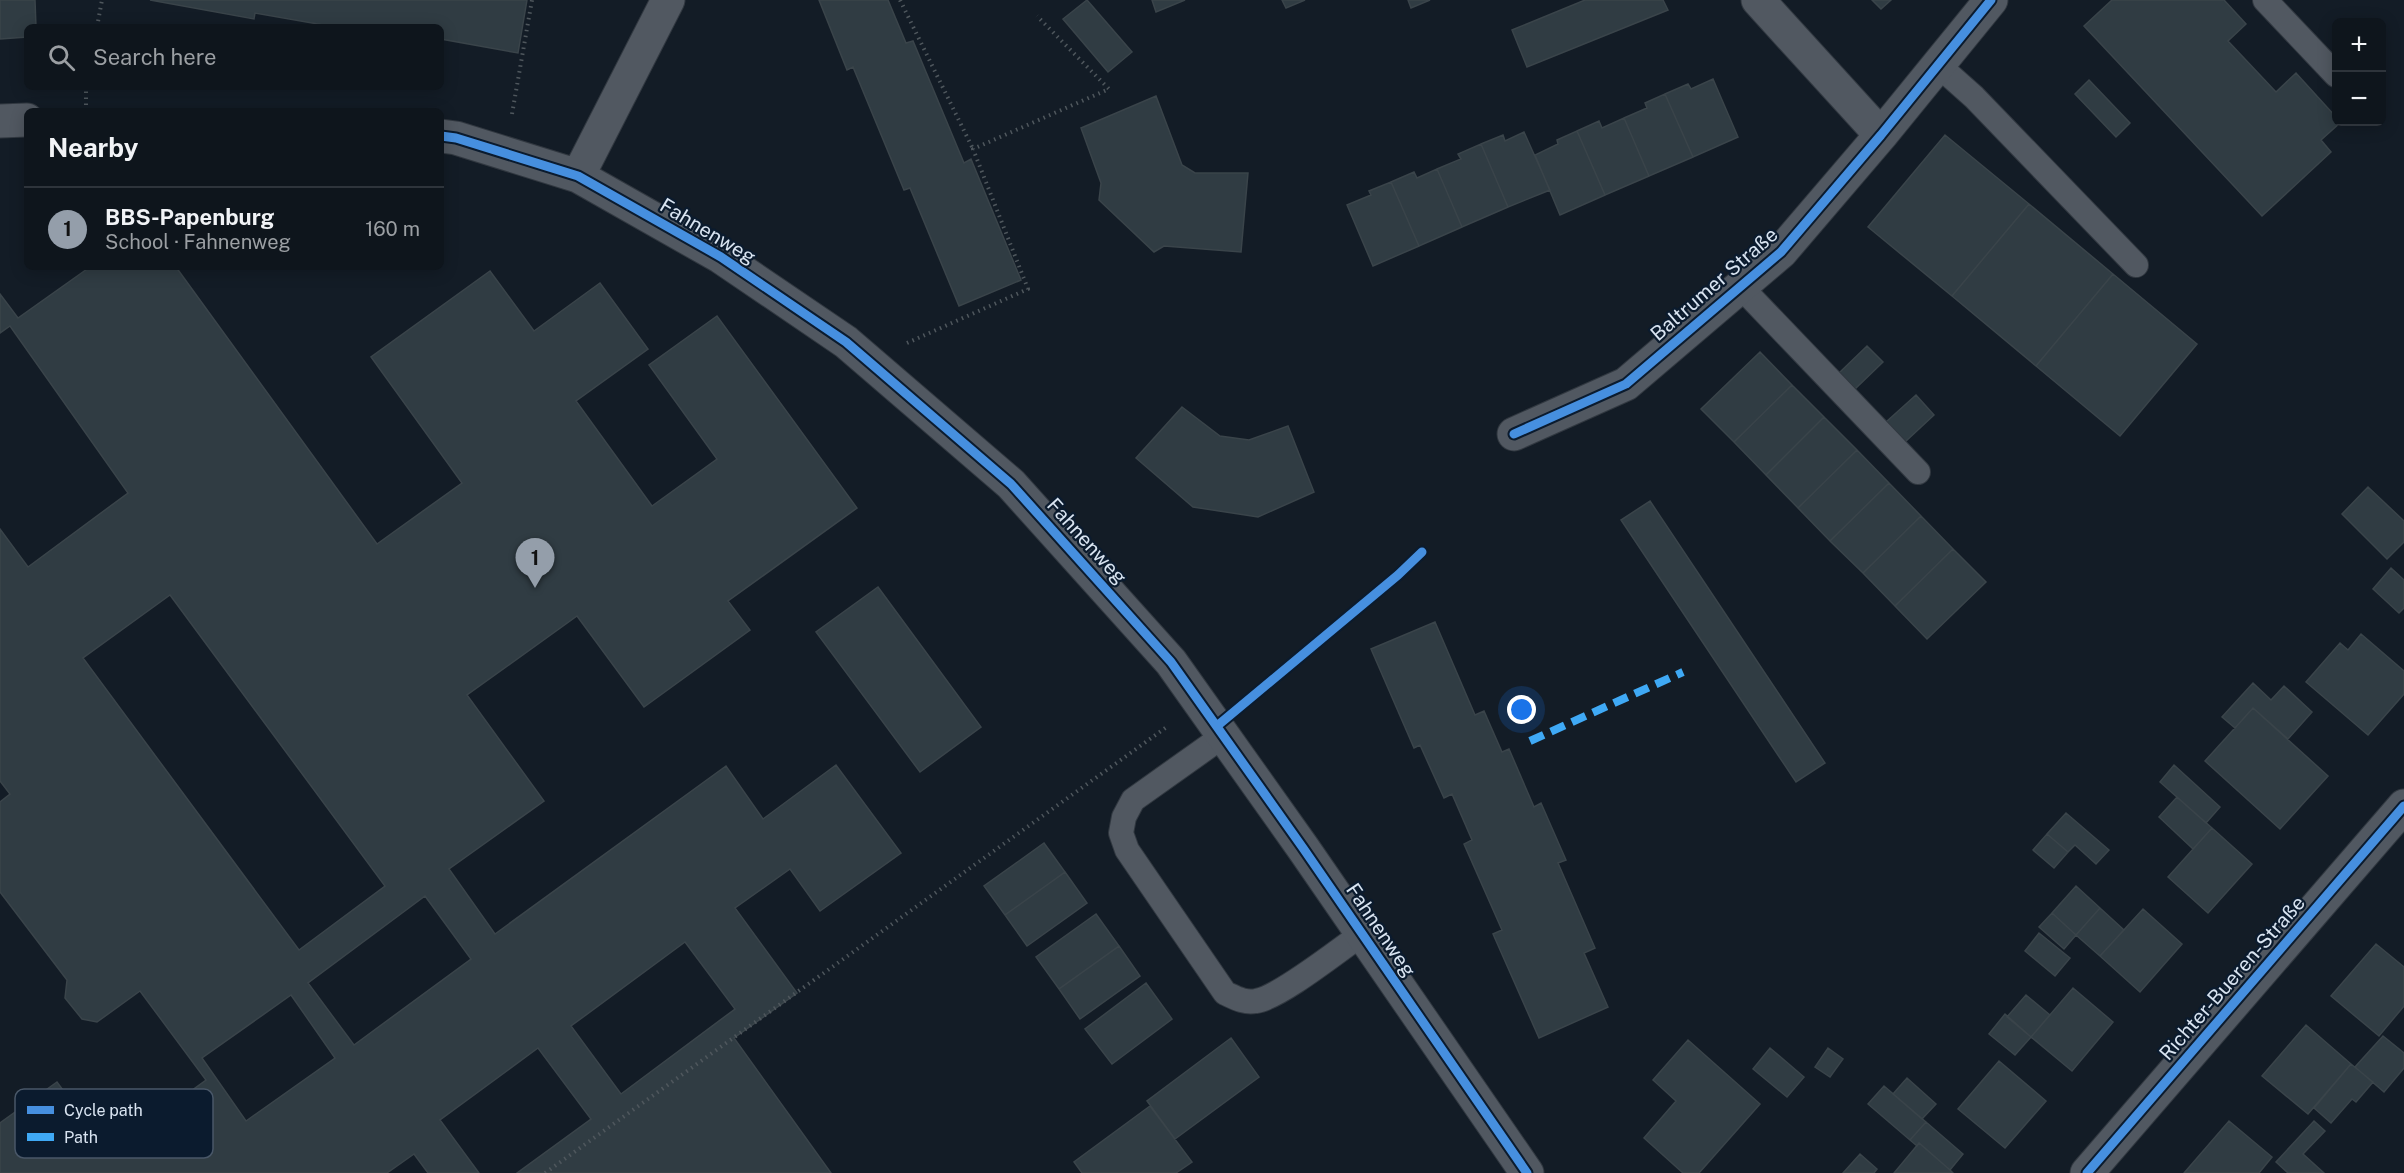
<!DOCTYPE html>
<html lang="en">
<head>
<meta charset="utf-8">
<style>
  body { margin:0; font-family:"Public Sans",sans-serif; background:#1c2229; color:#f1f3f6 }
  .controls { position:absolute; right:18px; top:18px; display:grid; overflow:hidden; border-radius:9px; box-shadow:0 3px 15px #0003 }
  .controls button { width:54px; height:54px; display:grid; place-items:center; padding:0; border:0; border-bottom:2px solid #2e343b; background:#0e151c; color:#f1f3f6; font:30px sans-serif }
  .you { position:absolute; left:1522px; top:710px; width:21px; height:21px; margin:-15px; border:4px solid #fff; border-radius:50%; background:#1a73e8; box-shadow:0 0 0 9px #1a73e833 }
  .badge { display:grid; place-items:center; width:39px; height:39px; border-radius:50%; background:#949eaa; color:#111; font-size:20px; font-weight:700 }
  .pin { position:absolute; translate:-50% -50px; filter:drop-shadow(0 2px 3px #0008) }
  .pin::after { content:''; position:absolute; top:32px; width:21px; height:18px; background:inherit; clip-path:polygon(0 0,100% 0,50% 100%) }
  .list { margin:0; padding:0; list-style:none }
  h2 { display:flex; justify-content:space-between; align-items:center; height:78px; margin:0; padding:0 24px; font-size:26px }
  h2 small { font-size:20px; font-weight:400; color:#9b9fa3 }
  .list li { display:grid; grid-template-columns:39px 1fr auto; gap:18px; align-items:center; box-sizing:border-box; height:84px; padding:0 24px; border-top:2px solid #2e343b }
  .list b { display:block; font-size:22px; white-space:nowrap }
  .list p { margin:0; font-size:20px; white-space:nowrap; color:#9b9fa3 }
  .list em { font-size:20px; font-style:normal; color:#9b9fa3 }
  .icon { flex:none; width:33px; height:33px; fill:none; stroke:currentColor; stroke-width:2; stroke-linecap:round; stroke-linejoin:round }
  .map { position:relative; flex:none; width:2404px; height:1173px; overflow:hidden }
  .search { position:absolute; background:#0e151c; box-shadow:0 3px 15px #0003; left:24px; top:24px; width:420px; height:66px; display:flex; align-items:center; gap:15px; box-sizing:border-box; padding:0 21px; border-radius:9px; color:#9b9fa3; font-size:22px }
  .panel { position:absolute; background:#0e151c; box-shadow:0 3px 15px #0003; left:24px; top:108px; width:420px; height:162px; border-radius:9px }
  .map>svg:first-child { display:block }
  .building { fill:#303c43; stroke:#3a444a; stroke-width:1.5; fill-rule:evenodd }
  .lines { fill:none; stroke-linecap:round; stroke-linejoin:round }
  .lane-casing { stroke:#313840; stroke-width:26 }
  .street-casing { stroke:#313840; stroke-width:35 }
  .path { stroke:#4f575d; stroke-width:4; stroke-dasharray:1.5 4.5; stroke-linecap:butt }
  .lane { stroke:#515861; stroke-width:24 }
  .street { stroke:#515861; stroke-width:33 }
  .quiet { stroke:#3fa9f5; stroke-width:8; stroke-dasharray:15 8; stroke-linecap:butt }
  .cycleway-casing { stroke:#0b1b2e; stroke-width:13 }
  .cycleway { stroke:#468fdf; stroke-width:9 }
  .labels { text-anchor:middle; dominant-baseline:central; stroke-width:4.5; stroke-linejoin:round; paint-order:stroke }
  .street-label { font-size:20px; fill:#d9e4f1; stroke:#0b1b2e }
  .key { fill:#0b1b2e; stroke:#495768; stroke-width:1.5 }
  .key-label { font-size:16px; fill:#d9e4f1 }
</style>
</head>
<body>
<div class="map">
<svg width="2404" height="1173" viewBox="0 0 2404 1173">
  <rect width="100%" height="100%" fill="#131c26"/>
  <!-- building -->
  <path class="building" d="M0 0H35L36 27H27V37L0 39Z
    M150 0H527L518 53 441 39V27H335L255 13 254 19Z
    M819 0H888L906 43 913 41 964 163 971 159 1021 280 959 306 910 188 904 190 853 67 847 70Z
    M1087 0 1132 52 1108 72 1063 19Z
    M1152 0H1185L1156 12Z
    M1282 0H1305L1286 8Z
    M1408 0H1430L1411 8Z
    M1585 0H1663L1668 10 1527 67 1512 30Z
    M1872 0H1891L1881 9Z
    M2112 0H2224L2246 24 2228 41 2276 92 2296 73 2336 117V122H2341L2321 140 2331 152 2262 216 2084 26Z
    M1713 79 1738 137 1693 157 1665 94 1688 84 1691 89Z
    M2089 80 2130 123 2116 137 2075 94Z
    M1665 94 1693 157 1649 176 1624 118 1647 108 1645 103Z
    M1156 96 1182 165 1195 173H1248L1241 252 1164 246 1154 252 1099 200 1101 183 1081 128Z
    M1624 118 1649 176 1605 195 1577 131 1599 121 1602 128Z
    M1577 131 1605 195 1560 215 1535 155 1558 144 1557 140Z
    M1524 132 1550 190 1508 207 1481 144 1503 135 1505 141Z
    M1945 135 2029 204 1952 296 1868 227Z
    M1481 144 1508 207 1462 227 1437 169 1461 159 1458 154Z
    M1437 169 1462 227 1419 246 1391 182 1414 172 1417 178Z
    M1391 182 1419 246 1373 266 1347 205 1371 195 1369 191Z
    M2029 204 2113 274 2036 366 1952 296Z
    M90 267H176L377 544 462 483 371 357 490 271 534 331 600 283 648 349 576 401 652 506 717 459 649 365 717 316 857 508 728 601 750 630 644 707 577 616 467 695 544 801 449 869 495 934 726 766 763 819 836 765 901 853 820 911 790 869 735 908 797 993 734 1038 831 1173H517L591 1119 538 1048 440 1120 479 1173H428L414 1154 387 1173H0V1123L57 1082 108 1151 206 1080 140 991 97 1022 82 1019 65 998 67 980 0 892V802L10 794 0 781V529L28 567 128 493 10 326 0 333V294L18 318ZM170 595 385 886 299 950 83 658ZM425 896 471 959 354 1045 308 983ZM685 942 735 1009 621 1094 571 1026ZM291 995 335 1058 246 1121 202 1058Z
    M2113 274 2197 344 2120 436 2036 366Z
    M1867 346 1883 362 1854 390 1838 374Z
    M1760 352 1792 385 1734 442 1701 409Z
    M1792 385 1824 417 1766 475 1734 442Z
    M1916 395 1934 415 1905 442 1886 422Z
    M1182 407 1220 436 1249 440 1288 426 1314 492 1258 517 1193 507 1136 458Z
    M1824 417 1857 450 1798 508 1766 475Z
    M1857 450 1889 483 1830 541 1798 508Z
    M1889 483 1921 516 1863 573 1830 541Z
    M2368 487 2404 521V542L2387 559 2342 514Z
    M1650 501 1825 763 1796 782 1621 520Z
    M1921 516 1953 549 1895 606 1863 573Z
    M1953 549 1986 582 1927 639 1895 606Z
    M2391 568 2404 580V608L2399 613 2373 589Z
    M878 587 981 727 920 772 816 632Z
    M1435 622 1475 715 1484 711 1502 752 1509 749 1534 807 1541 803 1566 860 1558 863 1595 948 1584 953 1608 1007 1539 1038 1493 934 1502 930 1464 844 1472 840 1452 794 1444 798 1420 745 1414 748 1371 649Z
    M2361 634 2404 671V694L2368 735 2306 682 2340 643 2348 650Z
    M2253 683 2271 700 2284 686 2312 712 2288 739 2253 708 2235 728 2222 717Z
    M2253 708 2328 776 2280 829 2205 761Z
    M2174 765 2220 807 2206 823 2160 782Z
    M2177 797 2212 828 2193 849 2159 817Z
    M2066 813 2109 850 2096 864 2075 845 2068 852 2047 834Z
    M2212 828 2252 864 2208 913 2168 877Z
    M2047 834 2068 852 2054 868 2033 850Z
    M1044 843 1065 872 1005 915 984 886Z
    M1065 872 1087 903 1027 946 1005 915Z
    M2076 886 2100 908 2076 935 2052 913Z
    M2100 908 2124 930 2100 956 2076 935Z
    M2143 909 2182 944 2140 992 2100 956Z
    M2052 913 2076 935 2064 949 2039 927Z
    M1096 914 1119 946 1059 989 1036 957Z
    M2039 933 2070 958 2055 976 2025 951Z
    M2376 944 2404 967V1006L2379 1036 2331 996Z
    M1119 946 1140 976 1080 1019 1059 989Z
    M1146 983 1172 1019 1112 1064 1085 1029Z
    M2073 988 2113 1022 2072 1071 2031 1037Z
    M2026 995 2050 1015 2031 1037 2007 1017Z
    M2005 1014 2031 1037 2015 1055 1989 1034Z
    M2306 1025 2351 1064 2308 1114 2262 1076Z
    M2383 1036 2404 1053V1068L2384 1092 2355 1067Z
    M1231 1038 1259 1077 1175 1139 1147 1101Z
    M1688 1040 1760 1104 1699 1173H1683L1644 1138 1676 1101 1653 1080Z
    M1770 1048 1804 1077 1787 1097 1753 1069Z
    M1828 1048 1843 1059 1830 1077 1815 1067Z
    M1999 1061 2046 1101 2005 1148 1958 1109Z
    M2351 1064 2373 1082 2356 1102 2352 1099 2331 1123 2314 1108Z
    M1907 1078 1936 1104 1922 1119 1893 1094Z
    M1884 1086 1926 1122 1910 1140 1868 1104Z
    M1150 1106 1192 1162 1176 1173H1082L1074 1162Z
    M2229 1121 2272 1157 2259 1173H2184Z
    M2314 1121 2325 1131 2303 1154 2324 1173H2288L2276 1162Z
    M1926 1122 1963 1154 1950 1170 1919 1143 1917 1146 1910 1140Z
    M1919 1143 1950 1170 1953 1173H1894Z
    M1860 1154 1877 1169 1874 1173H1843Z"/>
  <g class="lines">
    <!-- lane casing -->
    <g class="lane-casing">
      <path id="lane" d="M2265 0 2336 75
        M1938 65 1974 97 2136 265
        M1740 286 1918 472
        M1223 736 1133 800 1124 817 1121 833 1127 850 1225 993C1236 998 1244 1003 1256 1001 1279 998 1340 949 1362 934"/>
    </g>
    <!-- street casing -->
    <g class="street-casing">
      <path id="street" d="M1758 0 1881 135
        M0 121 27 120
        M441 136 456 138 578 176 721 257 846 342 1011 484 1171 662 1303 848 1527 1173
        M578 176 668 0
        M1514 434 1626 384 1781 252 1881 135 1991 0
        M2087 1173 2404 806"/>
    </g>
    <!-- path -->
    <path class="path" d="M900 0 973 149
      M97 27 102 0
      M86 111V87
      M512 114 532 0
      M907 343 1028 289 973 149 1109 89 1037 16
      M545 1173 1168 726"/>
    <!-- lane -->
    <use href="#lane" class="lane"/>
    <!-- street -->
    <use href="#street" class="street"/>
    <!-- quiet -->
    <path class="quiet" d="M1530 741 1683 672"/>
    <!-- cycleway casing -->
    <g class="cycleway-casing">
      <path id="cycleway" d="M441 136 456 138 578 176 721 257 846 342 1011 484 1171 662 1303 848 1527 1173
        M1514 434 1626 384 1781 252 1881 135 1991 0
        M1217 726 1398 575 1422 552
        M2087 1173 2404 806"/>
    </g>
    <!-- cycleway -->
    <use href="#cycleway" class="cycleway"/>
  </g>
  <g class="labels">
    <!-- street labels -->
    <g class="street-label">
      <text transform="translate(708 231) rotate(31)">Fahnenweg</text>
      <text transform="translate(1714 284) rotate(-41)">Baltrumer Straße</text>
      <text transform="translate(1087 541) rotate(48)">Fahnenweg</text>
      <text transform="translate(1381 930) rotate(56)">Fahnenweg</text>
      <text transform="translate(2232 978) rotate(-49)">Richter-Bueren-Straße</text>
    </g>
  </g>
  <!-- legend -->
  <rect x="15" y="1089" width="198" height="69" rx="9" class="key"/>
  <rect x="27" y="1106" width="27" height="8" fill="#468fdf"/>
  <rect x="27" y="1133" width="27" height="8" fill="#3fa9f5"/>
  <g class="key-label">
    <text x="64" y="1116">Cycle path</text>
    <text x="64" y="1143">Path</text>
  </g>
</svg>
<div class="controls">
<button>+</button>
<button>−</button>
</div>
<div class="you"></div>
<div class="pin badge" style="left:535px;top:588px">1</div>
<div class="search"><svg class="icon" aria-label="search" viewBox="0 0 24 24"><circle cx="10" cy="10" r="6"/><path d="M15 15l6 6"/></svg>Search here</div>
<section class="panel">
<h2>Nearby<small></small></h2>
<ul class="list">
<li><span class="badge">1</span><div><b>BBS-Papenburg</b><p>School · Fahnenweg</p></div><em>160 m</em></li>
</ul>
</section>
</div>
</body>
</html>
